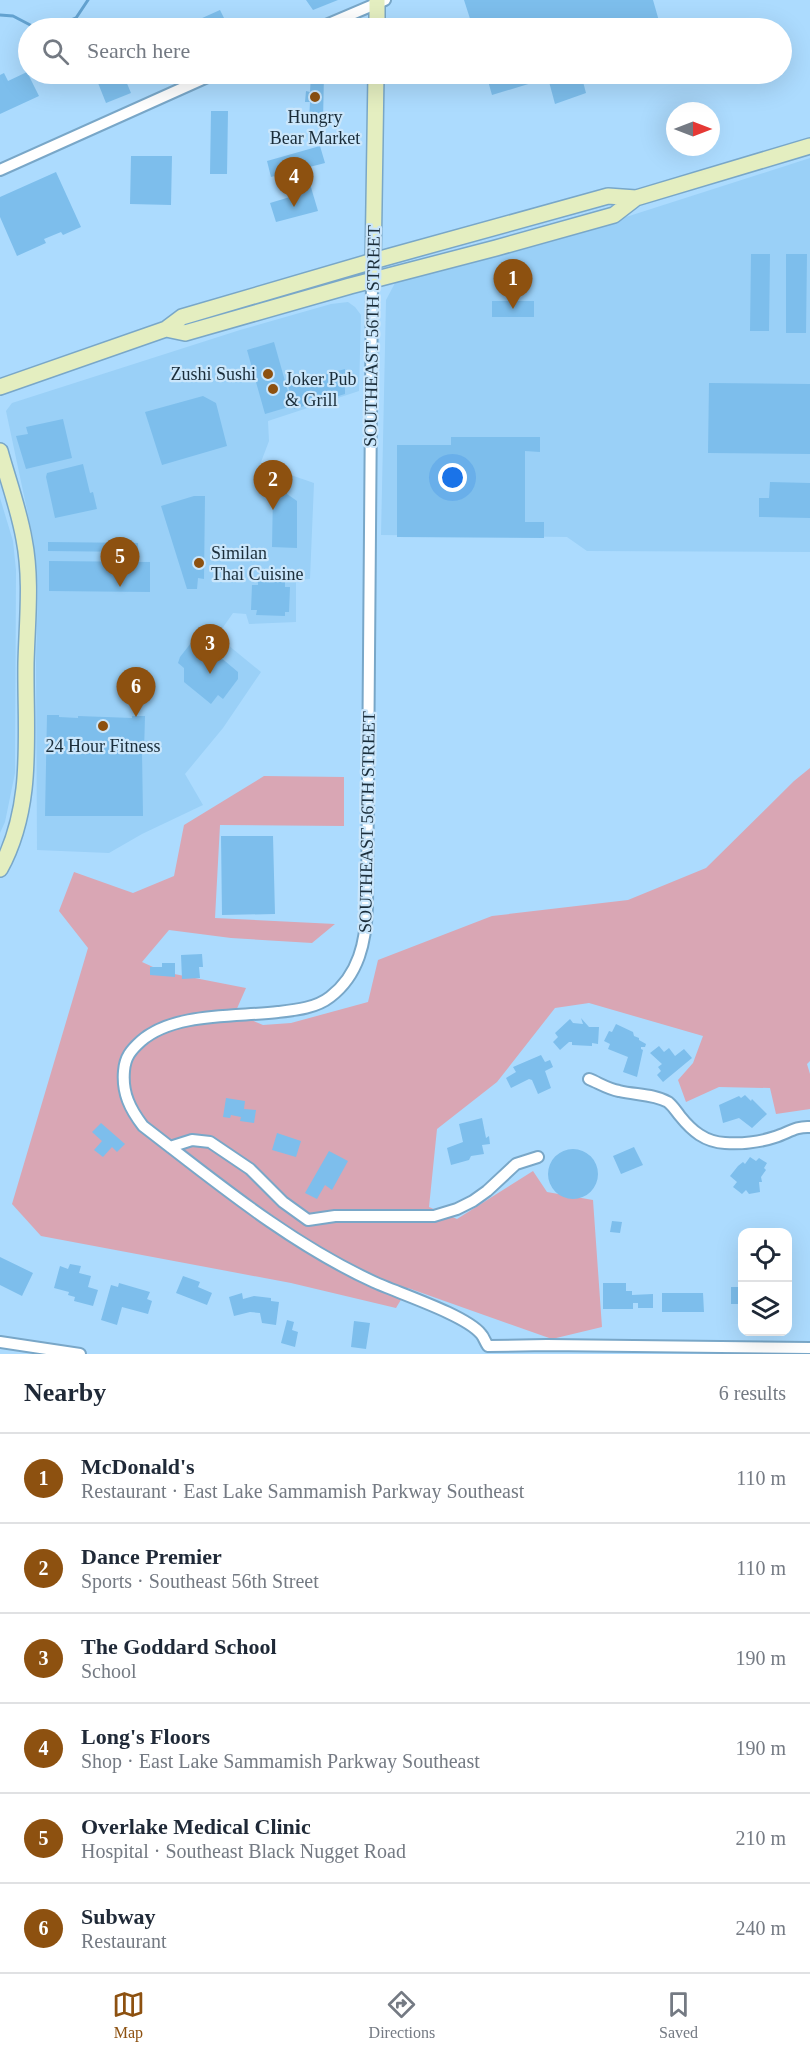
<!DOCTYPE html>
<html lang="en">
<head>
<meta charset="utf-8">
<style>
  body { margin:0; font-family:Georgia,serif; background:#f6f6f7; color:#1f2937 }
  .controls { position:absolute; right:18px; bottom:18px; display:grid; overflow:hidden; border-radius:12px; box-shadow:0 6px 24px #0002 }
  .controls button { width:54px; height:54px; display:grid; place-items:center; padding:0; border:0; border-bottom:2px solid #e0e1e3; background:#fff; color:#1f2937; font:30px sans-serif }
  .compass { position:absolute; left:666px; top:102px; width:54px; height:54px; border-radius:50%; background:#fff; box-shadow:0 6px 24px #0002; rotate:90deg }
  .you { position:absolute; left:453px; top:478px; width:21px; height:21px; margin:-15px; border:4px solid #fff; border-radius:50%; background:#1a73e8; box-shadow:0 0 0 9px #1a73e833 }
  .badge { display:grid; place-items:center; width:39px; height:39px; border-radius:50%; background:#8d5110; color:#fff; font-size:20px; font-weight:700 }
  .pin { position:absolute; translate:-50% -50px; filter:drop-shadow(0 2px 3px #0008) }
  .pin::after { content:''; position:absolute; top:32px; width:21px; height:18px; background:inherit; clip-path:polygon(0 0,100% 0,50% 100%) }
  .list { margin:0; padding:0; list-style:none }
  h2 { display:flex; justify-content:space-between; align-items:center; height:78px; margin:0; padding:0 24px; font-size:26px }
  h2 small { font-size:20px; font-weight:400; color:#747a83 }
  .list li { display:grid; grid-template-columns:39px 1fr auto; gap:18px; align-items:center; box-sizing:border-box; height:90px; padding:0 24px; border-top:2px solid #e0e1e3 }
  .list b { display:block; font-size:22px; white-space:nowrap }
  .list p { margin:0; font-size:20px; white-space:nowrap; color:#747a83 }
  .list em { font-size:20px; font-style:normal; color:#747a83 }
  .icon { flex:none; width:33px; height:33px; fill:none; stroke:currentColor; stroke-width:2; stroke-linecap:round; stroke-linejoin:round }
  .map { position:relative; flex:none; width:810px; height:1354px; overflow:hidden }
  .search { position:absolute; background:#fff; box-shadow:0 6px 24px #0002; left:18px; right:18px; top:18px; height:66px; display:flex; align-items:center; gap:15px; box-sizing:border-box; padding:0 21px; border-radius:33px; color:#747a83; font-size:22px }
  .sheet { height:618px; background:#fff }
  nav { display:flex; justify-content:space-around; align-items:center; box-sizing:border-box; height:84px; border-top:2px solid #e0e1e3; background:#fff; font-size:16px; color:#747a83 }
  nav a { display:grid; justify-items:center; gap:3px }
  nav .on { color:#8d5110 }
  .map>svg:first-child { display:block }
  .built { fill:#9ad0f7 }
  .green { fill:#d9a6b4 }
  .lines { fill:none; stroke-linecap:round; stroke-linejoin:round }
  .stream { stroke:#63a2d0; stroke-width:3 }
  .building { fill:#7dbeec }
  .street-casing { stroke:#79a7c8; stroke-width:14 }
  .secondary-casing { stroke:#79a7c8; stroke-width:18 }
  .street { stroke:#fff; stroke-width:10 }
  .secondary { stroke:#e4eec0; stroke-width:15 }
  .poi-dot { fill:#8d5110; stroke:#cae6fb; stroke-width:2 }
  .labels { text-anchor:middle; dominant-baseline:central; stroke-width:4.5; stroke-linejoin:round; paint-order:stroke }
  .poi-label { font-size:18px; fill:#1a2d3a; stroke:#cae6fb }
  .street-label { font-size:18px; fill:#1a2d3a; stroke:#cae6fb }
</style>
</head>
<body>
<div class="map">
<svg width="810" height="1354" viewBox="0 0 810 1354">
  <rect width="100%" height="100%" fill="#acdbfe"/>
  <!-- built -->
  <path class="built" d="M810 158V552L587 551 567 537 381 535 386 300 395 283 573 234Z
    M348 302 355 307 361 315 359 391 268 421 269 441 258 470 285 473 314 483 310 579 296 580V622L249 624 246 614 233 613 217 636 261 672 223 728 185 774 203 805 142 834 109 853 37 850 36 659 38 589 33 538 6 411 12 403 240 330 331 304Z
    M0 498 13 541 16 570 15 773 5 822 0 833Z"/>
  <!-- green -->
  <path class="green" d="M810 768V1061L807 1064 810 1074V1109L776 1114 770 1088 719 1087 686 1102 678 1080 693 1063 703 1036 589 1003 555 1008 497 1082 437 1129 429 1207 457 1219 533 1171 547 1192 593 1200 602 1327 552 1339 408 1288 396 1308 291 1283 41 1236 12 1204 88 948 59 911 74 872 133 893 174 876 184 825 264 776 344 777V826L220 825 215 918 335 924 312 943 231 938 169 930 142 962 164 972 246 988 235 1013 263 1025 291 1023 368 1002 378 960 492 916 628 900 706 868 794 781Z"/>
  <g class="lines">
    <!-- stream -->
    <path class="stream" d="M0 15 13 16 36 28
      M53 28 76 18 88 0"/>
  </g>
  <!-- building -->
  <path class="building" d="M306 0H338L313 10Z
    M464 0H653L661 28H473Z
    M220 10 229 28H180Z
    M27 72 39 96 0 114V75L4 73 8 81Z
    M103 74H123L131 93 106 103 98 83 106 80Z
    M311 74H324L323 121H309L310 102H305L306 91 310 92Z
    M486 74H581L586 93 555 104 548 78 492 95Z
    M211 111H228L227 174H210Z
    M320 146 325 163 271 177 267 161Z
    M131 156H172L171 205 130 204Z
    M56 172 81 227 63 235 61 232 44 239 46 243 17 256 0 217V197Z
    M310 184 318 211 276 222 270 203 300 194 297 187Z
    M751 254H770L769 331H750Z
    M786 254H807L806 333H786Z
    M492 301H534V317H492Z
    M274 342 292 406 265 414 247 350Z
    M345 369V394L294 409 288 385Z
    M709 383 810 384V454L708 453Z
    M203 396 216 403 227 446 162 465 145 412Z
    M63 419 72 458 26 469 16 436 28 434 26 427Z
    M451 437H540V452L525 451V522H544V538L397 537V445H451Z
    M83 464 90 493 93 492 97 509 55 518 46 477 47 473Z
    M287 482V494L297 501V548L272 547 273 493H278V483Z
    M770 482 810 483V518L759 517V498H769Z
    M194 496H205L204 579 198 578 197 589H187L161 506Z
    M48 542 138 543V552L48 551Z
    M49 561 150 562V592L49 591Z
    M258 581 285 582V587H290L289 612H285V616L256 615 257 610H251L252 585H258Z
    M194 639 199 644 201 641 238 672V679L223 699 218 695 211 704 184 682V668L178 663 180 657Z
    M47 715H59V717L78 718V716L132 718V716H145L144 752H142L143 816H45Z
    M221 836H273L275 914 222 915Z
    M202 954 203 967H199L200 978 182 979 181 955Z
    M162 963H175V977L150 975V967H162Z
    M581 1018 589 1027H599L598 1044 592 1043V1046L572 1045V1042H569L560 1050 553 1042 558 1037 555 1033 570 1019 573 1023 583 1024Z
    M616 1024 633 1032 634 1036 639 1038V1040L646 1044 645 1047H641V1049L643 1050 637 1077 623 1072 628 1057 608 1049 610 1044 604 1041 609 1031 612 1032Z
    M659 1046 664 1052 669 1048 675 1056 684 1049 692 1058 663 1082 657 1075 661 1071 658 1067 662 1064 650 1053Z
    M541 1055 545 1062 550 1060 553 1067 545 1071 551 1088 538 1094 532 1080 529 1079 511 1088 506 1078 516 1072 513 1067Z
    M745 1095 751 1101 752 1099 767 1114 752 1128 739 1118 723 1123 719 1105 739 1096 741 1098Z
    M226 1098 245 1101 244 1109 256 1110 254 1123 240 1121 241 1117 231 1115 230 1118 223 1117Z
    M482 1118 486 1138 489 1136 490 1144 482 1145 484 1154 471 1156 469 1160 451 1165 447 1148 463 1142 459 1124Z
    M101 1123 125 1144 117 1152 112 1147 103 1157 94 1150 102 1141 92 1132Z
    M277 1133 301 1141 296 1157 272 1150Z
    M634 1147 643 1165 621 1174 613 1156Z
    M548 1174a25 25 0 1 1 50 0a25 25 0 1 1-50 0Z
    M329 1151 348 1161 332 1190 325 1185 317 1199 305 1193Z
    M750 1157 756 1161 759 1158 767 1163 764 1168 766 1170 761 1177 762 1182H759L760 1192 749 1194 746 1190 742 1194 733 1187 737 1182 730 1176 738 1166 743 1162 745 1164Z
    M612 1221 622 1222 620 1233 610 1232Z
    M0 1257 33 1273 22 1296 0 1285Z
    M70 1264 81 1266 79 1273 91 1276 88 1287 98 1290 93 1306 74 1301 75 1297 68 1295 69 1292 54 1288 60 1266 68 1269Z
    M183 1276 200 1282 198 1287 212 1293 207 1305 176 1293Z
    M119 1283 150 1292 147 1299 152 1301 148 1314 122 1307 117 1325 101 1320 111 1285 118 1287Z
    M603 1283H626V1291H632V1295L653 1294V1308H638V1303H633V1309H603Z
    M731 1287H742V1304H731Z
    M242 1293 243 1299 254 1296 271 1298V1301L279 1302 276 1325 262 1323 260 1313 250 1312 234 1316 229 1297Z
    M662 1293H703L704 1312H662Z
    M287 1320 294 1322 292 1330 298 1332 295 1347 281 1343Z
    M354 1321 370 1323 366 1349 351 1347Z"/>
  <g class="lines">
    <!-- street casing -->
    <g class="street-casing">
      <path id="street" d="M319 28 385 0
        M0 170 214 74
        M372 280 367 907C366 941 359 975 330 997 316 1008 296 1010 278 1012 237 1017 174 1012 141 1041 131 1050 125 1057 124 1071 122 1093 130 1109 143 1126 216 1182 289 1243 374 1282 398 1293 466 1315 481 1334 484 1337 485 1342 488 1346
        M589 1079C599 1083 608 1089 619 1091 635 1095 654 1094 668 1102 673 1106 676 1111 680 1116 692 1131 705 1142 725 1143 742 1144 760 1142 775 1137 788 1133 796 1126 810 1127
        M170 1147 192 1140 210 1142 250 1169 283 1202 308 1220 335 1216H434L457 1209 473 1201 487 1191 516 1164 538 1157
        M0 1342 80 1354
        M488 1346 547 1345 810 1348"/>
    </g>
    <!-- secondary casing -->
    <g class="secondary-casing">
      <path id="secondary" d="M377 28V0
        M373 268 376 74
        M166 329 185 333 350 286 496 248 614 215 636 198
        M0 387 166 329 182 317 373 261 608 196 636 198 810 146
        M0 451C8 480 19 510 24 539 32 580 27 622 26 663 25 733 35 805 0 869"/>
    </g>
    <!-- street -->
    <use href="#street" class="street"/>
    <!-- secondary -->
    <use href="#secondary" class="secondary"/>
  </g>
  <!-- markers -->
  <g class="poi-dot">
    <circle cx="315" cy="97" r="6"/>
    <circle cx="268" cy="374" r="6"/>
    <circle cx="273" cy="389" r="6"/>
    <circle cx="199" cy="563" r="6"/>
    <circle cx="103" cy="726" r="6"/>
  </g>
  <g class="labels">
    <!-- poi labels -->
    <g class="poi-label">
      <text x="315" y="117">Hungry<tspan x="315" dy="21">Bear Market</tspan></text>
      <text x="256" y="374" text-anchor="end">Zushi Sushi</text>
      <text x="285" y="379" text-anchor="start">Joker Pub<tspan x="285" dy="21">&amp; Grill</tspan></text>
      <text x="211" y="553" text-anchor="start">Similan<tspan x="211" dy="21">Thai Cuisine</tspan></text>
      <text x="103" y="746">24 Hour Fitness</text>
    </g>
    <!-- street labels -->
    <g class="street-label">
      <text transform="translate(372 336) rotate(-89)">SOUTHEAST 56TH STREET</text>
      <text transform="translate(367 822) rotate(-89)">SOUTHEAST 56TH STREET</text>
    </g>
  </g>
</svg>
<div class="controls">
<button><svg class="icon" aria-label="locate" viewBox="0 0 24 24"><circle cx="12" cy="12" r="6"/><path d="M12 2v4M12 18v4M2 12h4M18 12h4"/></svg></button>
<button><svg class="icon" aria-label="layers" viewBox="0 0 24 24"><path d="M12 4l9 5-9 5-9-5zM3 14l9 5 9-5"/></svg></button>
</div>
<svg class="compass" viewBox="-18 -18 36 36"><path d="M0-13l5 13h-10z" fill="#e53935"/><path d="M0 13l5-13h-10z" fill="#747a83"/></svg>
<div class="you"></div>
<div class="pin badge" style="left:513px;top:309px">1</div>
<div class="pin badge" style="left:273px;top:510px">2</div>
<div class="pin badge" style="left:210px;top:674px">3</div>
<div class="pin badge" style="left:294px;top:207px">4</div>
<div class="pin badge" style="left:120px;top:587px">5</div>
<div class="pin badge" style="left:136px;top:717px">6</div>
<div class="search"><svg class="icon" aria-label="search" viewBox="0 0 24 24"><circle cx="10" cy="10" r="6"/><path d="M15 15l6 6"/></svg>Search here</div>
</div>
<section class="sheet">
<h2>Nearby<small>6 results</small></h2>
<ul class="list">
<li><span class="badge">1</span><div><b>McDonald's</b><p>Restaurant · East Lake Sammamish Parkway Southeast</p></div><em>110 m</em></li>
<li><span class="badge">2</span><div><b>Dance Premier</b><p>Sports · Southeast 56th Street</p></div><em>110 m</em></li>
<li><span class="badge">3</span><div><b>The Goddard School</b><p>School</p></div><em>190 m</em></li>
<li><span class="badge">4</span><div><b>Long's Floors</b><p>Shop · East Lake Sammamish Parkway Southeast</p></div><em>190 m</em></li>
<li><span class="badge">5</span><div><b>Overlake Medical Clinic</b><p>Hospital · Southeast Black Nugget Road</p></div><em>210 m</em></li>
<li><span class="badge">6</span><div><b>Subway</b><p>Restaurant</p></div><em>240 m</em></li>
</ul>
</section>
<nav>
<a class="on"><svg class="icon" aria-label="map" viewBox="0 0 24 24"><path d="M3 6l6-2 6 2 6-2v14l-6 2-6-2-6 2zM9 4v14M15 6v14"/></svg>Map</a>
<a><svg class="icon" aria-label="directions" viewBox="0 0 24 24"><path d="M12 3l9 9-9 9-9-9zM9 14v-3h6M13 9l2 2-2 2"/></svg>Directions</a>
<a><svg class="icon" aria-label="saved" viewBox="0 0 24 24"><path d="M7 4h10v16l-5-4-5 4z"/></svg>Saved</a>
</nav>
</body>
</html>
